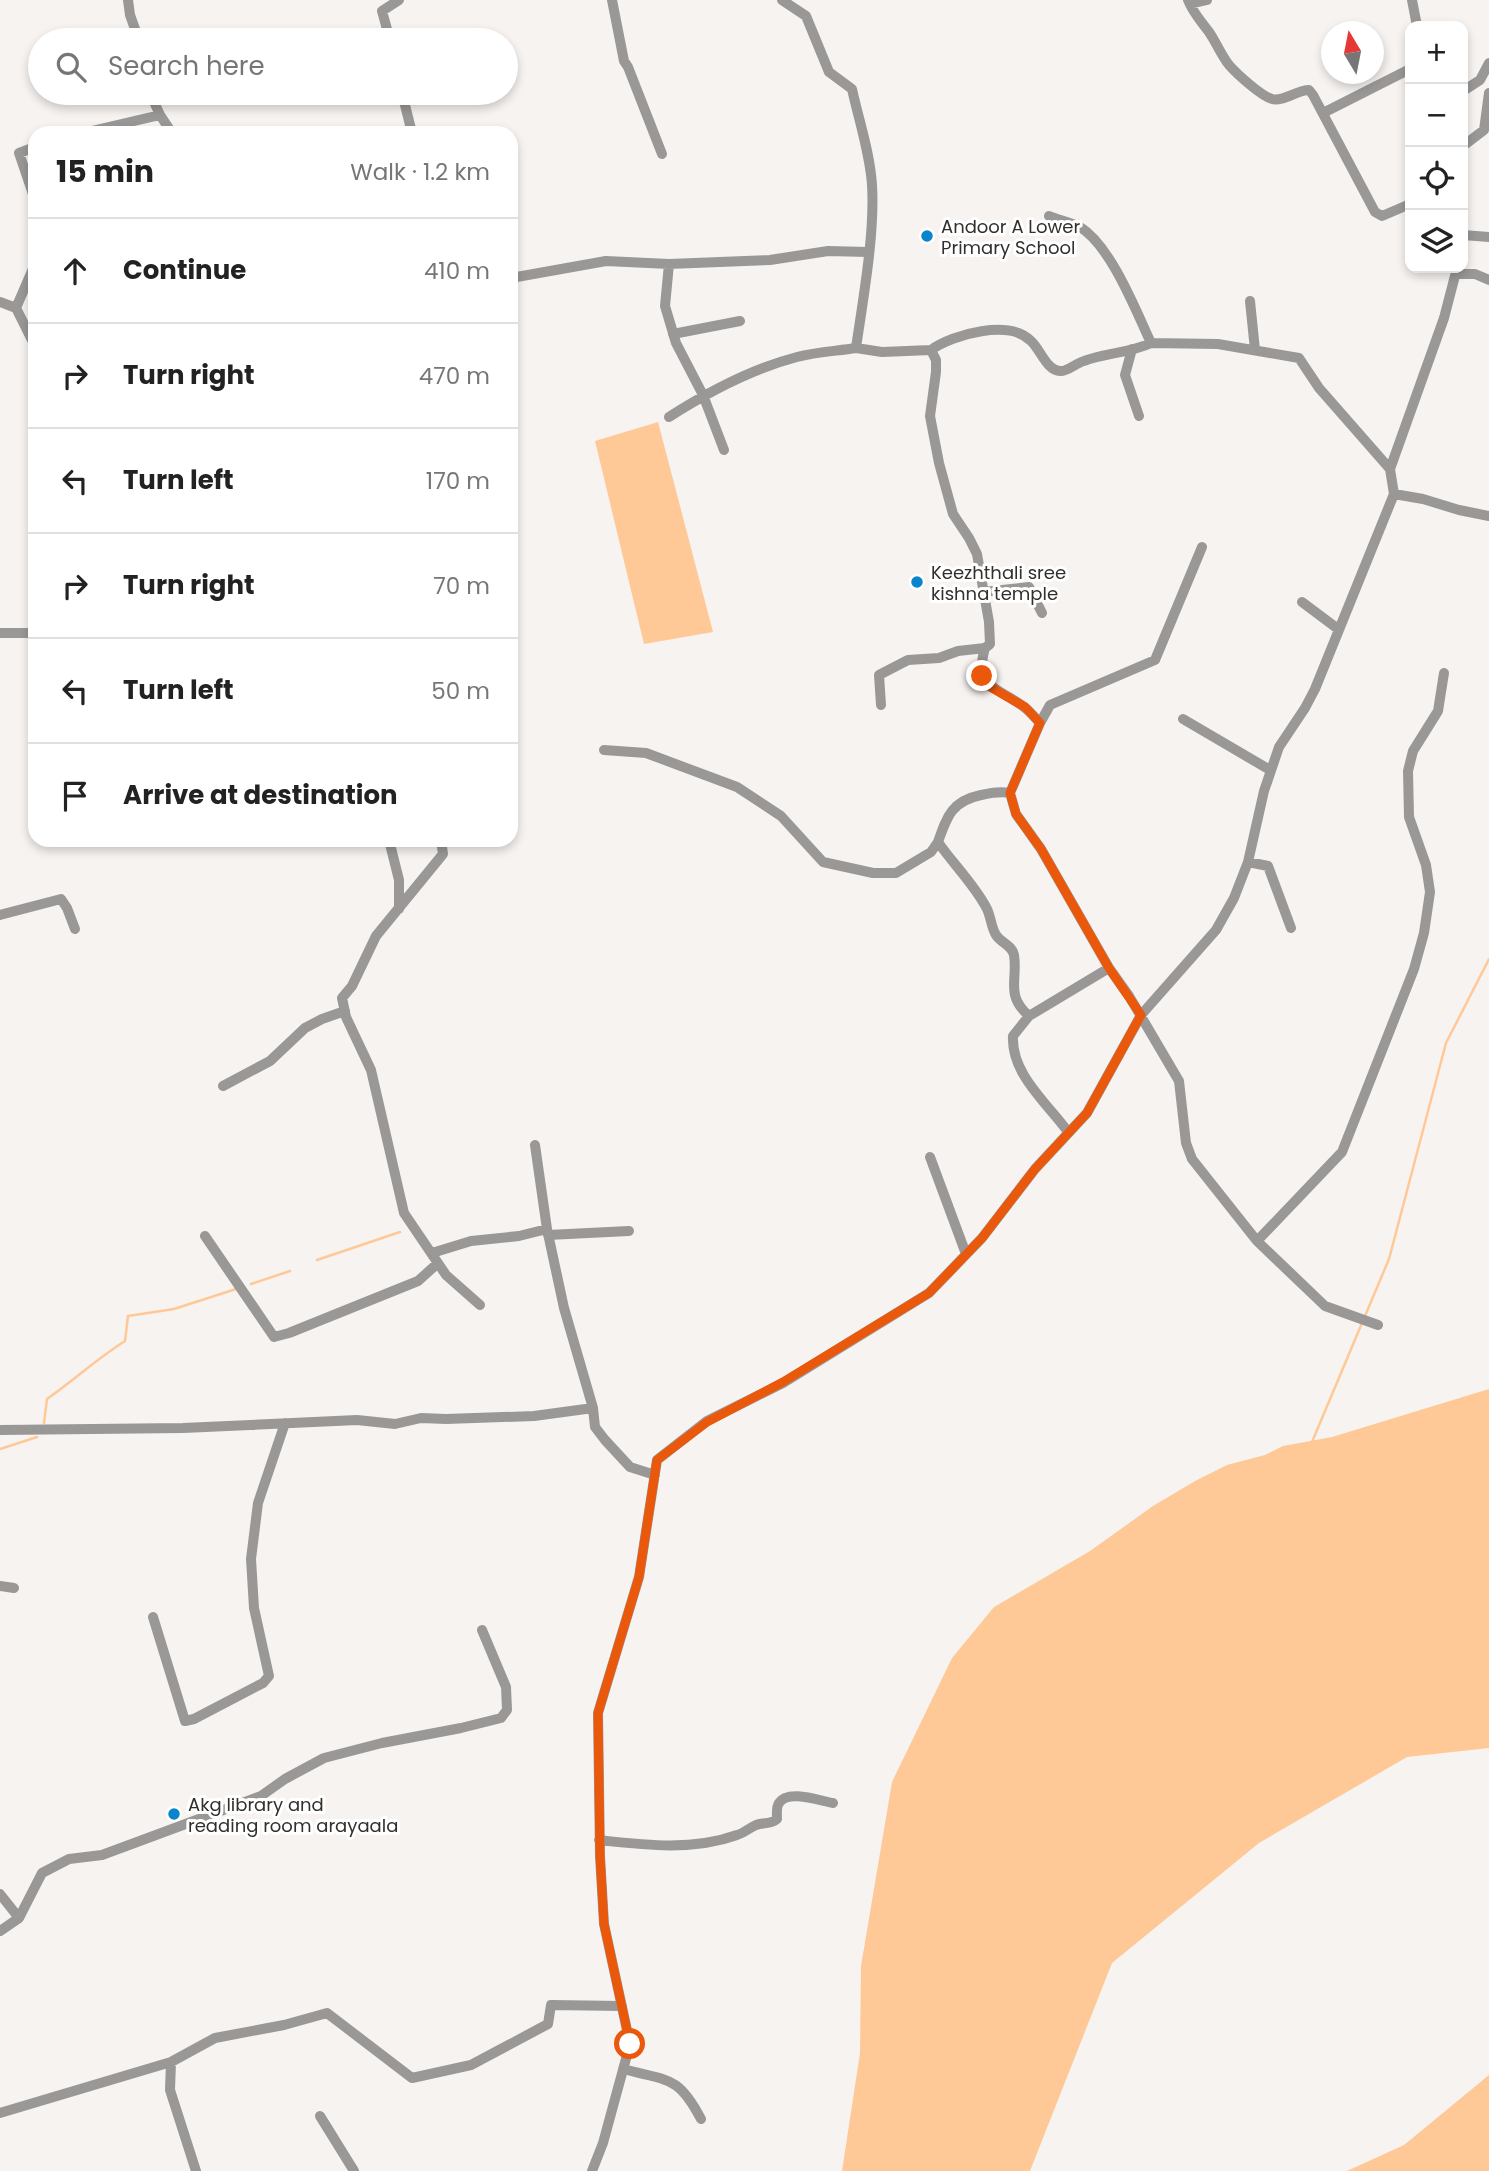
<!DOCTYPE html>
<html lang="en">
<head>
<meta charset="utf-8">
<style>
  body { margin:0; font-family:Poppins,sans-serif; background:#f6f6f6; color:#222 }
  .controls { position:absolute; right:21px; top:21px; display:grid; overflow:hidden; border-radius:14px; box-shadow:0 4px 10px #0003 }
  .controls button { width:63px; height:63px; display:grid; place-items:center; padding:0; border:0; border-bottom:2px solid #e0e0e0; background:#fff; color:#222; font:35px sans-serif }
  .compass { position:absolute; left:1321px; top:21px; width:63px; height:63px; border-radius:50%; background:#fff; box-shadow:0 4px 10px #0003; rotate:350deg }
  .stop { position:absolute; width:21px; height:21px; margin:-16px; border:5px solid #ea580c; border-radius:50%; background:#fff }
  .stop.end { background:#ea580c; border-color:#fff; box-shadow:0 2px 7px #0008 }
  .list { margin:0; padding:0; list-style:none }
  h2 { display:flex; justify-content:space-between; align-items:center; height:91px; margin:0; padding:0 28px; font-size:30px }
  h2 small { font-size:23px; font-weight:400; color:#767676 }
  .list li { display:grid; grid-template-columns:46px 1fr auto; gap:21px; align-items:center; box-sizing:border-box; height:105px; padding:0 28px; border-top:2px solid #e0e0e0 }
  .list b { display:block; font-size:26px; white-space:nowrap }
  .list em { font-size:23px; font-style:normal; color:#767676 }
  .icon { flex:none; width:38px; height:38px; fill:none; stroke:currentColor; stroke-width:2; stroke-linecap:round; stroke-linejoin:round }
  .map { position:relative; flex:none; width:1489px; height:2171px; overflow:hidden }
  .search { position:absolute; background:#fff; box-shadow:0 4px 10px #0003; left:28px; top:28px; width:490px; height:77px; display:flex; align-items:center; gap:18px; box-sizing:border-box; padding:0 24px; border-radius:38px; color:#767676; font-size:26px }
  .panel { position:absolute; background:#fff; box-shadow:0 4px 10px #0003; left:28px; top:126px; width:490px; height:721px; border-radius:21px }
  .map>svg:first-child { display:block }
  .water { fill:#fec997 }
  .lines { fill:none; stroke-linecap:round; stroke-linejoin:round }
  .stream { stroke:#fec997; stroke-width:2.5 }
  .minor { stroke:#9a9897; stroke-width:10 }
  .route { stroke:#ea580c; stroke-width:9 }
  .poi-dot { fill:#0a84cc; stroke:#fff; stroke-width:2.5 }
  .labels { text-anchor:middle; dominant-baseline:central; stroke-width:6; stroke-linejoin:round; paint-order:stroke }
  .poi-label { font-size:18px; fill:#31302f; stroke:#fff; text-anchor:start }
</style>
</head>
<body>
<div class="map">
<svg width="1489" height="2171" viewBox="0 0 1489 2171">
  <rect width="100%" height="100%" fill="#f7f3f0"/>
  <!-- water -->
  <path class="water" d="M658 422 713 632 644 644 595 441Z
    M1489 1389V1748L1407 1757 1259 1843 1112 1963 1030 2171H842L860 2053 861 1966 892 1782 952 1658 994 1607 1090 1551 1153 1506 1195 1481 1227 1465 1265 1455 1283 1446 1332 1437Z
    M1489 2075V2171H1347L1404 2145Z"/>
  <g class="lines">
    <!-- stream -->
    <path class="stream" d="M317 1260 400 1232
      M251 1284 290 1271
      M1365 1316 1389 1259 1446 1043 1489 959
      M44 1423 47 1399C74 1380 98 1358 125 1341L128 1316 174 1309 236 1289
      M1312 1442 1362 1323
      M0 1449 37 1437"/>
    <!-- minor -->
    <path class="minor" d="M128 0 130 15 139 40
      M612 0 624 61 628 67 662 154
      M782 0 806 16 829 72 852 89C859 121 870 153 872 185 875 234 863 299 856 348L882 352 931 350 936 360V372L930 416 939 463 953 514 969 538 977 554 989 622 990 644 985 648 958 651 939 658 908 660 879 675 881 705
      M1188 0C1193 13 1201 21 1209 32 1216 42 1221 55 1229 65 1237 74 1261 96 1272 99 1283 102 1297 90 1309 90L1313 95 1375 212 1382 216 1410 204
      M1412 0 1417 26
      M1190 4 1207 0
      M390 40 382 11 399 0
      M1463 91 1480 80 1489 63
      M150 93 160 115 172 133
      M402 93 412 133
      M1323 113 1410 69
      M83 133 160 115
      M1463 146 1484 130 1489 93
      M35 147 19 153 35 200
      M1049 216C1058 220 1071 222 1080 227 1111 246 1136 311 1151 343
      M1463 235 1489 237
      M669 264 665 306 676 343 703 395 724 450
      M1456 274H1475L1489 280
      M511 278 606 261 669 264 770 260 828 251 868 252
      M1250 301 1255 350
      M0 302 16 308 35 346
      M16 308 35 264
      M673 334 740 321
      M1132 349 1125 375 1139 416
      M931 350C953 334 1010 319 1031 341 1040 349 1047 371 1060 371 1067 372 1076 363 1084 361 1105 353 1130 353 1151 343L1218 344 1299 358 1319 388 1390 469
      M669 417C708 392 751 369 797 357 816 352 837 351 856 348
      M1394 494 1423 499 1459 510 1489 516
      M984 592 1029 587 1042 613
      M1302 602 1338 629
      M0 633H35
      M985 648C973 688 998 687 1024 707 1030 711 1035 718 1040 723L1010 793
      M1183 719 1270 770
      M1040 723 1050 705 1155 660 1202 547
      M604 750 646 753 737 787 781 816 823 862 873 873H896L931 852 938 842
      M389 840 399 880V909
      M441 840 443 854 376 936 352 986 342 998 346 1017 371 1070 404 1213 446 1275 480 1305
      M1248 862 1268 866 1291 928
      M0 915 61 899 67 908 75 929
      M1029 1016 1109 968
      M223 1086 270 1061 305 1028 322 1019 345 1011
      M1068 1132C1047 1103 1011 1074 1013 1036L1029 1016C1005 995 1018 980 1014 955 1012 945 1001 943 996 935 991 927 991 917 987 909 975 885 953 864 938 842 947 816 952 801 981 795 991 793 1000 791 1010 793L1016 814 1041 849 1109 968 1129 996 1179 1081 1186 1143 1192 1159 1257 1241 1325 1306 1378 1325
      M535 1145 547 1229
      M930 1157 966 1254
      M548 1235 629 1231
      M205 1236 274 1337 289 1333 418 1281 438 1263
      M1257 1241 1342 1152 1414 969 1424 933 1430 892 1426 865 1409 817 1408 771 1413 751 1438 711 1444 673
      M432 1253 471 1241 519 1236 547 1229 564 1308 593 1408 595 1427 605 1440 630 1467 655 1475
      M0 1430 183 1428 357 1420 395 1424 421 1418 446 1419 534 1416 593 1408
      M0 1586 14 1588
      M153 1617 185 1721 194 1719 263 1683 269 1676 254 1608 251 1559 258 1503 285 1423
      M599 1840C644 1845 693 1851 737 1835 744 1833 749 1828 756 1825 764 1822 770 1825 777 1819 777 1814 776 1807 779 1803 788 1789 820 1801 833 1803
      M0 1894 19 1918
      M0 1931 19 1918 42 1873 69 1859 102 1855 261 1796 285 1779 324 1758 382 1743 461 1728 501 1718 507 1710 506 1687 482 1630
      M623 2069C668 2081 678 2075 701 2119
      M0 2113 171 2062
      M320 2116 354 2171
      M196 2171 170 2090 171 2062 215 2038 284 2025 327 2013 412 2078 471 2065 548 2024 551 2005 622 2006
      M592 2171 603 2143 630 2044 604 1924 600 1856 598 1713 639 1577 657 1460 707 1421 783 1383 929 1293 982 1238 1035 1169 1087 1113 1141 1015 1216 930 1234 898 1248 862 1264 791 1279 747 1305 708 1315 689 1394 494 1390 469 1444 318 1457 268"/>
  </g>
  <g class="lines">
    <!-- route -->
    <path class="route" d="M630 2044 604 1924 600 1856 598 1713 639 1577 657 1460 707 1422 783 1382 929 1293 982 1238 1035 1169 1087 1113 1141 1015 1109 968 1041 849 1016 814 1010 793 1040 723 1025 707 987 685 982 676"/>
  </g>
  <!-- markers -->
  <g class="poi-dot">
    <circle cx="927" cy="236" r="7"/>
    <circle cx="917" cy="582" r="7"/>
    <circle cx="174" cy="1814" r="7"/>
  </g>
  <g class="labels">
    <!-- poi labels -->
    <g class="poi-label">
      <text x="941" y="226">Andoor A Lower<tspan x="941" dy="21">Primary School</tspan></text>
      <text x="931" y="572">Keezhthali sree<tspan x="931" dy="21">kishna temple</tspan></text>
      <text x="188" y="1804">Akg library and<tspan x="188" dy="21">reading room arayaala</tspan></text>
    </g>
  </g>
</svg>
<div class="controls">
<button>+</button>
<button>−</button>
<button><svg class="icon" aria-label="locate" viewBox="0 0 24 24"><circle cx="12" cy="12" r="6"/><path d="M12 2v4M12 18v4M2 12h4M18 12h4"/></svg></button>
<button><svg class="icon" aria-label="layers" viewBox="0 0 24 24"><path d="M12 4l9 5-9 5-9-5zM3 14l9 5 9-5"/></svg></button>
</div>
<svg class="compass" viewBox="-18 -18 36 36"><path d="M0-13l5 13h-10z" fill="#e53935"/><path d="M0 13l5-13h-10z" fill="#767676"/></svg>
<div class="stop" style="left:630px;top:2044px"></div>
<div class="stop end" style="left:982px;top:676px"></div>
<div class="search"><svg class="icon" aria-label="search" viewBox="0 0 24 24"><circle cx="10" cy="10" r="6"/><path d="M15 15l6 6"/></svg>Search here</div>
<section class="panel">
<h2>15 min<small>Walk · 1.2 km</small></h2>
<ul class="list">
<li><svg class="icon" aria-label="ahead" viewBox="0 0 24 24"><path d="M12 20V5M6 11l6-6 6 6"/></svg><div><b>Continue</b></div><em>410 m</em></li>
<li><svg class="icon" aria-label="right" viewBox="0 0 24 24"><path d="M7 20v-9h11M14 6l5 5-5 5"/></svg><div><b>Turn right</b></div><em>470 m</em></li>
<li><svg class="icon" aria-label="left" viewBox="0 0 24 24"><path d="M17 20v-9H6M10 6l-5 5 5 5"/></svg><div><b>Turn left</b></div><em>170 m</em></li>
<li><svg class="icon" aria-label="right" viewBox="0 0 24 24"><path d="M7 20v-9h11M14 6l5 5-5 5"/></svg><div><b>Turn right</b></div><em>70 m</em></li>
<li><svg class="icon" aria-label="left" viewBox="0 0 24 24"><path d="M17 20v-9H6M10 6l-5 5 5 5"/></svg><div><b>Turn left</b></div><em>50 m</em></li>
<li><svg class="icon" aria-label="arrive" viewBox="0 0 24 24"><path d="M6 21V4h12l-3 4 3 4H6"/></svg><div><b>Arrive at destination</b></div></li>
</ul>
</section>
</div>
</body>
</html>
